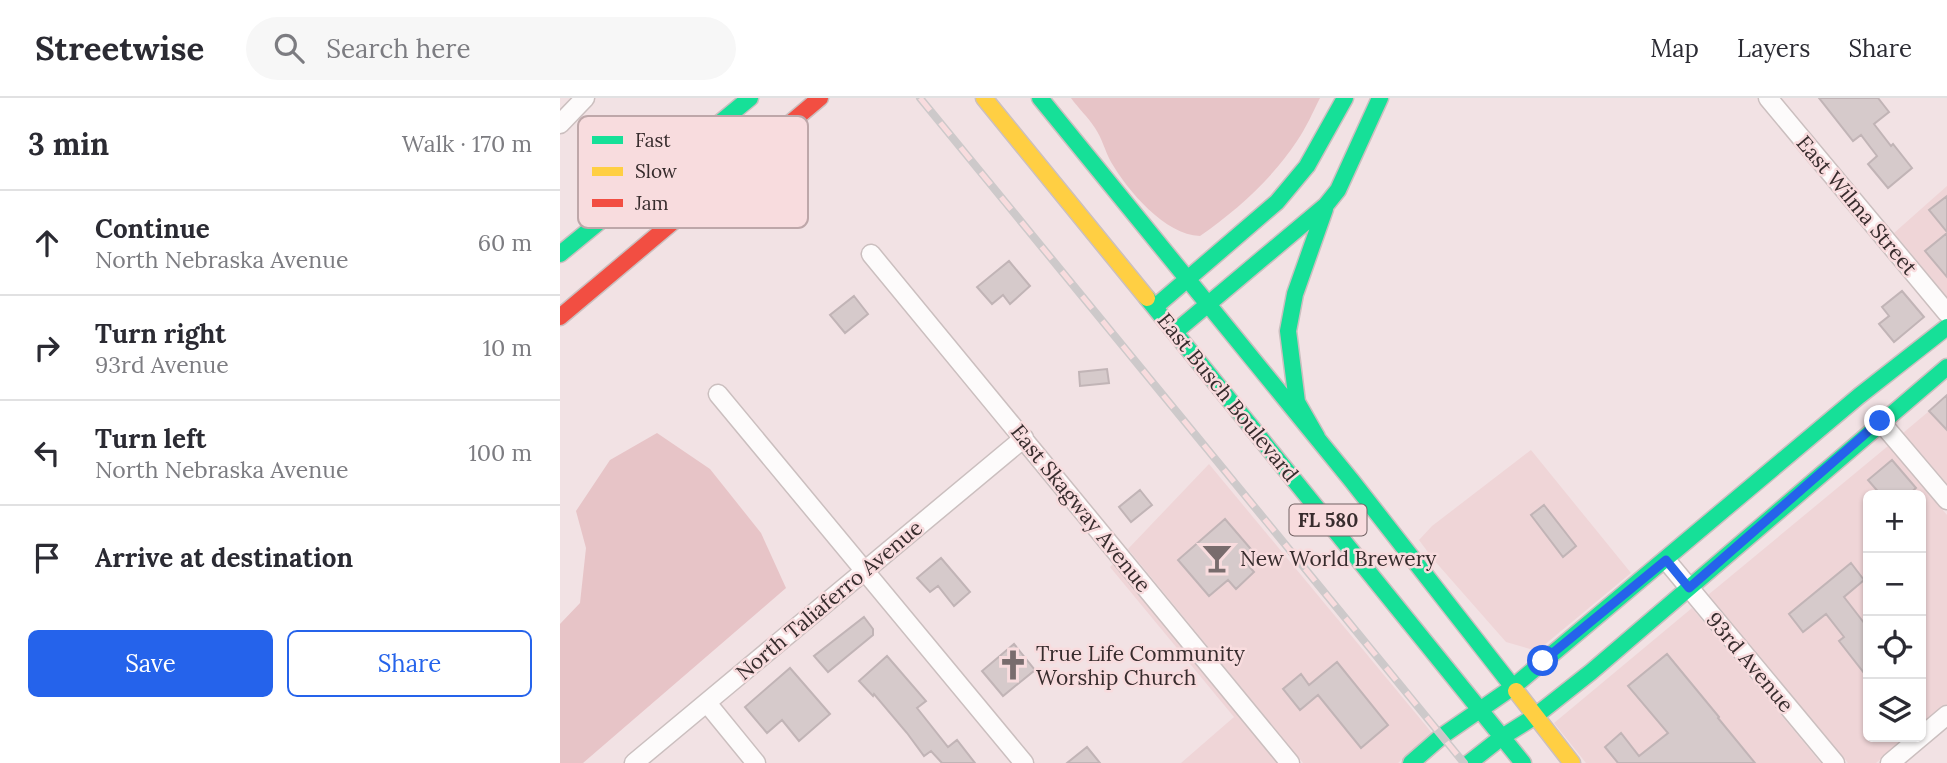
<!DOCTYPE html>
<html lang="en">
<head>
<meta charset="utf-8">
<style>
  body { margin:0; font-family:Lora,serif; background:#f7f7f7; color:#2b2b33 }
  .controls { position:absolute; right:21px; bottom:21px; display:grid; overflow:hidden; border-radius:10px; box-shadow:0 2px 5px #0004 }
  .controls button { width:63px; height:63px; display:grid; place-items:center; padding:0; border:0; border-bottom:2px solid #e1e1e2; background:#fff; color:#2b2b33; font:35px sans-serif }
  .stop { position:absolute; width:21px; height:21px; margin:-16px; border:5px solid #2563eb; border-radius:50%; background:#fff }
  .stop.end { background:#2563eb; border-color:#fff; box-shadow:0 2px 7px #0008 }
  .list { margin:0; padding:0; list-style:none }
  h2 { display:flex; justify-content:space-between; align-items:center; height:91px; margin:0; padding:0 28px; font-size:30px }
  h2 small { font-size:23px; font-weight:400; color:#7c7c81 }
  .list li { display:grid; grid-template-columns:46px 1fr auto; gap:21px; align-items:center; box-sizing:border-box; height:105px; padding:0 28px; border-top:2px solid #e1e1e2 }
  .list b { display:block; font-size:26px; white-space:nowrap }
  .list p { margin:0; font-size:23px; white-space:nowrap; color:#7c7c81 }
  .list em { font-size:23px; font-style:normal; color:#7c7c81 }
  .actions { display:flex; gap:14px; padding:21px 28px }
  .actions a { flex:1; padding:16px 0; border:2px solid #2563eb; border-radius:10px; text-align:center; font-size:24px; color:#2563eb }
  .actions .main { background:#2563eb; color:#fff }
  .icon { flex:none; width:38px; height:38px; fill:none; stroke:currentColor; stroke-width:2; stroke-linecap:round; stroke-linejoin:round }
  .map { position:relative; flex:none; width:1387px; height:665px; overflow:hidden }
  header { display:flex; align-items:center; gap:42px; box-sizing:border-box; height:98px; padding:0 35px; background:#fff; border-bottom:2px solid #e1e1e2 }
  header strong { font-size:33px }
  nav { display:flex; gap:38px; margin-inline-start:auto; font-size:24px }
  .search { width:490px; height:63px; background:#f7f7f7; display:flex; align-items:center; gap:18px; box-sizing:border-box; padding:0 24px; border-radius:38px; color:#7c7c81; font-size:26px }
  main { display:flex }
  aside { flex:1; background:#fff }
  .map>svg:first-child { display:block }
  .built { fill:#efd5d7 }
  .green { fill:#e7c4c7 }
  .building { fill:#d6cacb; stroke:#c1b4b6; stroke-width:2 }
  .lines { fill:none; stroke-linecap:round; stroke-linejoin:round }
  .street-casing { stroke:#cbbfbf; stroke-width:21 }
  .fast-casing { stroke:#cbbfbf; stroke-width:19 }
  .slow-casing { stroke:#cbbfbf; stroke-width:19 }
  .jam-casing { stroke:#cbbfbf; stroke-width:19 }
  .street { stroke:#fdfbfb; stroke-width:18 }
  .fast { stroke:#16e098; stroke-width:16 }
  .slow { stroke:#ffcf43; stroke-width:16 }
  .jam { stroke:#f24e42; stroke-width:16 }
  .rail-casing { stroke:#cdc9ca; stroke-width:8 }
  .rail { stroke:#f8dcde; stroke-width:5; stroke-dasharray:16; stroke-linecap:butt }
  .route { stroke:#2563eb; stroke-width:9 }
  .labels { text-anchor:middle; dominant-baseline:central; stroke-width:5; stroke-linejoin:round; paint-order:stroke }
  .shield { fill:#f8dcde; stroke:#716162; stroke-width:2 }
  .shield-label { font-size:19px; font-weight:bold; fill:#372c2d }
  .street-label { font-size:21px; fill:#372c2d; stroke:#f8dcde }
  .poi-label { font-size:21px; fill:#372c2d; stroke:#f8dcde; text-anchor:start }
  .key { fill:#f8dcde; stroke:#bea7a9; stroke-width:2 }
  .key-label { font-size:19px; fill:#372c2d }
</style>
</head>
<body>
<header>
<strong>Streetwise</strong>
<div class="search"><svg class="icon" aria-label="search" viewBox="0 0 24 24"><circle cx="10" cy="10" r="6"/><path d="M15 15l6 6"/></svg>Search here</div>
<nav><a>Map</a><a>Layers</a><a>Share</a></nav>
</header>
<main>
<aside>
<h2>3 min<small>Walk · 170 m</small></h2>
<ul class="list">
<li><svg class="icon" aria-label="ahead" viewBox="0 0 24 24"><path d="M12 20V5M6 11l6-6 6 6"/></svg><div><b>Continue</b><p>North Nebraska Avenue</p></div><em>60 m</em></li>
<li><svg class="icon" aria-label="right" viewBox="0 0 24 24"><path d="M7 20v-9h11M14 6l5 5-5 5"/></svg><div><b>Turn right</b><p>93rd Avenue</p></div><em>10 m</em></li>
<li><svg class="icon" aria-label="left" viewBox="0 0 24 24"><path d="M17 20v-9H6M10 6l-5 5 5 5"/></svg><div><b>Turn left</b><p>North Nebraska Avenue</p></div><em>100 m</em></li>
<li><svg class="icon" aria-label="arrive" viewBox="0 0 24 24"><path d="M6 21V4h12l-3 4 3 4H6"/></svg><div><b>Arrive at destination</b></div></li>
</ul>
<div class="actions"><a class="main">Save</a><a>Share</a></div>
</aside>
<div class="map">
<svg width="1387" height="665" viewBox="0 0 1387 665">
  <rect width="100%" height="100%" fill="#f2e2e4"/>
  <!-- built -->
  <path class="built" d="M1387 88V199L1334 135Z
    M1387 298V386L1343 335Z
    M1328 348 1387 417V606L1361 628V397H1308V639H1347L1316 665H1288L1148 497Z
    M971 352 1071 475 977 553 946 544 873 461 859 442 872 428Z
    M649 366 872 635 838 665H743L568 451Z
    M554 465 571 487 717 665H621L674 619 550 469Z
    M1132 510 1261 665H1026L994 625Z"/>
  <!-- green -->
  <path class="green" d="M511 0H760C753 14 746 30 737 43 712 81 677 112 640 138 605 137 568 93 551 64 545 53 542 40 535 30 528 19 518 10 511 0Z
    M97 335 150 371 201 435 226 490 23 665H0V526L20 505 26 450 16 413 50 362Z"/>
  <!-- building -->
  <path class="building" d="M1259 0H1318L1329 14 1314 26 1331 48 1333 46 1352 70 1328 90 1308 66 1317 58 1301 37 1293 43Z
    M1387 98V134L1369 112Z
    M1387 135V179L1365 153Z
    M449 163 470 188 450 206 443 197 432 206 417 189Z
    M1342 193 1364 219 1334 244 1319 226 1329 218 1322 209Z
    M294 198 308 216 285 235 270 217Z
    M547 271 549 285 520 288 519 274Z
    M1387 297V332L1369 313Z
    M1332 362 1356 390 1348 397H1321L1308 382Z
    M580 392 592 407 571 424 559 409Z
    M984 407 1016 448 1003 459 971 417Z
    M665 421 696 457 687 466 694 474 676 491 668 482 649 498 618 462Z
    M381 460 410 494 394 508 378 488 370 494 357 480Z
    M1291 465 1304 482 1284 499 1308 530V580L1279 543 1284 539 1266 516 1243 534 1229 516Z
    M304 519 313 531V537L268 574 254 558Z
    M454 546 475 572 443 598 422 573Z
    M1107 556 1159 619 1158 620 1195 665H1058L1045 649 1061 635 1079 658 1108 635 1068 588Z
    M327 558 366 603 357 610 388 649 397 642 415 665H382L371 653 364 658 347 635 314 596 313 598 299 583Z
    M777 564 828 627 801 650 758 597 740 612 723 591 741 576 749 587Z
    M230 570 270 616 239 643 222 622 207 635 185 609Z
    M527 649 540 665H507Z"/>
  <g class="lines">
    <!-- street casing -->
    <g class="street-casing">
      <path id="street" d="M1208 0 1387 215
        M0 26 25 0
        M311 156 730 665
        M158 296 464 665
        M1320 323 1387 402
        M1106 462 1275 665
        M147 605 196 665
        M74 665 464 340
        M1330 665 1387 617"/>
    </g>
    <!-- fast casing -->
    <g class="fast-casing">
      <path id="fast" d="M480 0 792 383 956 593
        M0 156 190 0
        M587 200 963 665
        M595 209 717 104 747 68 785 0
        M615 234 766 107 778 92 820 0
        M757 339 737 304 728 233 735 196 765 111
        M851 665 882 638 953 589 1299 298 1387 229
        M909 665 942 639 974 619 1031 574 1387 269"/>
    </g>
    <!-- slow casing -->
    <g class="slow-casing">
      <path id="slow" d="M424 0 587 200
        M956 593 1012 665"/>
    </g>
    <!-- jam casing -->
    <g class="jam-casing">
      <path id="jam" d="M0 219 260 0"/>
    </g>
    <!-- street -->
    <use href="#street" class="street"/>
    <!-- fast -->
    <use href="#fast" class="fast"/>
    <!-- slow -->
    <use href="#slow" class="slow"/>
    <!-- jam -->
    <use href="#jam" class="jam"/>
    <!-- rail casing -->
    <g class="rail-casing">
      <path id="rail" d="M360 0 904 665"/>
    </g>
    <!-- rail -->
    <use href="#rail" class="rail"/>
  </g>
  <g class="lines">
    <!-- route -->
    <path class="route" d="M983 563 1106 462 1129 490 1320 323"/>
  </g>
  <!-- icons -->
  <defs>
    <g id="bar-bare" transform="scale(2.415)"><path d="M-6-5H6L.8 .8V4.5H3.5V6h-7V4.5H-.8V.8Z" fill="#786c6d" stroke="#f8dcde" stroke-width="2.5" paint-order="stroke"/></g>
    <g id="church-bare" transform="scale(2.415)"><path d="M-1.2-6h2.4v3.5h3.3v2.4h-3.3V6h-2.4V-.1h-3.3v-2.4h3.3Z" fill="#786c6d" stroke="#f8dcde" stroke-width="2.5" paint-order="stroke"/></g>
  </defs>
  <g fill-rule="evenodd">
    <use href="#bar-bare" x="657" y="460"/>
    <use href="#church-bare" x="453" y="567"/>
  </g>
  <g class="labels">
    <!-- shield labels -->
    <rect class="shield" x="729.5" y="406.5" width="77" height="31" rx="5"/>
    <g class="shield-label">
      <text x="768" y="422">FL 580</text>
    </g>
    <!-- street labels -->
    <g class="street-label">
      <text transform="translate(1297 107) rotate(50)">East Wilma Street</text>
      <text transform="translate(668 299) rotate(51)">East Busch Boulevard</text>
      <text transform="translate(521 410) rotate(51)">East Skagway Avenue</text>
      <text transform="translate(269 502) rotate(-40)">North Taliaferro Avenue</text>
      <text transform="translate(1190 564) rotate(50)">93rd Avenue</text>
    </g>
    <!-- poi labels -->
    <g class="poi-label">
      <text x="680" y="460">New World Brewery</text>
      <text x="476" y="555">True Life Community<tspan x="476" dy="24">Worship Church</tspan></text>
    </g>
  </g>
  <!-- legend -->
  <rect x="18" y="18" width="230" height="112" rx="10" class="key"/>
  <rect x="32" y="38" width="31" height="8" fill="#16e098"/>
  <rect x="32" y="69" width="31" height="9" fill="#ffcf43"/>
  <rect x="32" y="101" width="31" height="8" fill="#f24e42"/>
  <g class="key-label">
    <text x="75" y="49">Fast</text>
    <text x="75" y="80">Slow</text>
    <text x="75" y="112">Jam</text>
  </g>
</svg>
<div class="controls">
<button>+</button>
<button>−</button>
<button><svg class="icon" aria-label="locate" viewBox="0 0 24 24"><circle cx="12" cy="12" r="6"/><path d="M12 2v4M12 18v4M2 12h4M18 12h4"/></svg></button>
<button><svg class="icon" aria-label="layers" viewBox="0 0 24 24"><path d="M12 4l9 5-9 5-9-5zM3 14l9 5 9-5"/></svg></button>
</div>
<div class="stop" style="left:983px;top:563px"></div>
<div class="stop end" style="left:1320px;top:323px"></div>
</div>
</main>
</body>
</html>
